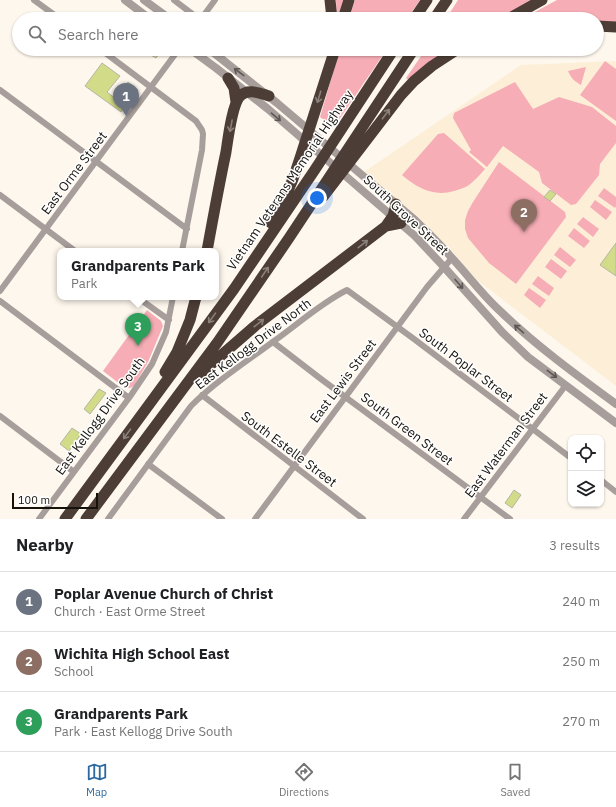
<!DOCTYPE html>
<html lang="en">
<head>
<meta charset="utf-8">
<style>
  body { margin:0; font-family:"IBM Plex Sans",sans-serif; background:#f6f6f6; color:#202124 }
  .controls { position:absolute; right:12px; bottom:12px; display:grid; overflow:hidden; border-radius:8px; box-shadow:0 1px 3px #0004 }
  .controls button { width:36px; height:36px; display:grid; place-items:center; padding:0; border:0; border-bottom:1px solid #e0e0e0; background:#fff; color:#202124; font:20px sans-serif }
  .scale { position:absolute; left:12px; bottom:10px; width:86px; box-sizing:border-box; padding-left:4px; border:2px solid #15120c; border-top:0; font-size:11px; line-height:14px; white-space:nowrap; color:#15120c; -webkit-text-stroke:3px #fff; paint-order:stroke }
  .you { position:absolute; left:317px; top:198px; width:14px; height:14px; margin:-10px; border:3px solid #fff; border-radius:50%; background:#1a73e8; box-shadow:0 0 0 6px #1a73e833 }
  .badge { display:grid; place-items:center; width:26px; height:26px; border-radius:50%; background:#2b6aa0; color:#fff; font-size:13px; font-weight:700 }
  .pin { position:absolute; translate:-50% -33px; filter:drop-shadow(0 1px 2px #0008) }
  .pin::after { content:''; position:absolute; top:21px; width:14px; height:12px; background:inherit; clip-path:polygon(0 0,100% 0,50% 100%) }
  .popup { position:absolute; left:57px; top:248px; width:162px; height:52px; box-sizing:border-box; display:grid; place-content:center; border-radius:8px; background:#fff; filter:drop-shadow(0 1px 3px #0005); font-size:13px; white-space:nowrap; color:#757577 }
  .popup b { font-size:15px; color:#202124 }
  .popup::after { content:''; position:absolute; left:50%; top:100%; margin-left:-8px; border:8px solid transparent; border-top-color:#fff }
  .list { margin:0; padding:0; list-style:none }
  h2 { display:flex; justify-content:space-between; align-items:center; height:52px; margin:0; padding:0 16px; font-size:17px }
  h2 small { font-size:13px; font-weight:400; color:#757577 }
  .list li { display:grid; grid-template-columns:26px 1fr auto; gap:12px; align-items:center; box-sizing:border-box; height:60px; padding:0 16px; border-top:1px solid #e0e0e0 }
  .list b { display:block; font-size:15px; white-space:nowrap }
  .list p { margin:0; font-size:13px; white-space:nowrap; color:#757577 }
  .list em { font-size:13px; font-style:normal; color:#757577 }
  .icon { flex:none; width:22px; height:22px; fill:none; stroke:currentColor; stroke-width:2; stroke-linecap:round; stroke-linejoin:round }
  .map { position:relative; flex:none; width:616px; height:519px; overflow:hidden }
  .search { position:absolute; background:#fff; box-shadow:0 1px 3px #0004; left:12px; right:12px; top:12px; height:44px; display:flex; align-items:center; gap:10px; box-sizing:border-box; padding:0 14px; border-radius:22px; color:#757577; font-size:15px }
  .sheet { height:232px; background:#fff }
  nav { display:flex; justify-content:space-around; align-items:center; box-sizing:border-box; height:56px; border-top:1px solid #e0e0e0; background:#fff; font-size:11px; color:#757577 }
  nav a { display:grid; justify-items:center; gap:2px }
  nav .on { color:#2b6aa0 }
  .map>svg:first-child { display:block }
  .built { fill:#fdefd7 }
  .green { fill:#f6adb5 }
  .building { fill:#d2db87; stroke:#b4b6a4 }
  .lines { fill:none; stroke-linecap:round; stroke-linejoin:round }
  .minor { stroke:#a79e9b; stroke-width:6 }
  .tertiary { stroke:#a79e9b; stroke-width:8 }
  .motorway { stroke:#4c3d36; stroke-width:11 }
  .oneway { stroke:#5e5854 }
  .oneway2 { stroke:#8b817c }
  .labels { text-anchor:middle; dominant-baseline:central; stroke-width:3; stroke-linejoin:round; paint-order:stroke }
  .street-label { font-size:13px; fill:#15120c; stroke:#fff }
</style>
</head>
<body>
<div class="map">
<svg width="616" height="519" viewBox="0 0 616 519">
  <rect width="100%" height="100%" fill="#fef7ed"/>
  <!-- built -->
  <path class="built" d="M616 61V386L477 280 447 246 417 217 364 172 521 65Z"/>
  <!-- green -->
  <path class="green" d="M336 0H345L339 19H337Z
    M355 0H420L407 19H349Z
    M458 0H534L501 19H446Z
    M557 0H616V23H597V19H522Z
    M340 49H387L334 127 320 117Z
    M426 49H448L443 52 408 80 406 78Z
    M605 61 616 69V121L580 95Z
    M586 67 581 85C574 81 571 78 568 71Z
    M515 82 533 109 559 97 592 107 616 126V143L600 164 599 175 576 204 571 205 542 183 539 172 503 146 487 167 469 152 471 150 453 118 454 113Z
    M444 133 485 169C480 175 475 180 469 185 465 188 459 189 454 191 434 197 417 188 402 175L438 134Z
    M499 162 565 212 566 217 516 284 489 263 468 238 465 229V220L468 211 473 202Z
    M604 188 616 197V206L615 208 598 196Z
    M595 200 612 212 606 220 590 207Z
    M583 217 599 229 593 237 577 224Z
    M574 228 590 241 584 248 568 236Z
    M560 247 576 260 570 267 554 255Z
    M551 259 567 271 561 279 545 267Z
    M538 276 554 288 549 296 532 284Z
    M529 288 546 300 540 308 524 295Z
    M147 310 161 321 163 326 148 362 138 379 134 386 130 388H125L103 371Z"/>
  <!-- building -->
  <path class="building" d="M155 49 160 53 156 58 151 55Z
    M102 63 120 76 107 92 116 99 128 82 138 90 121 112 85 86Z
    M550 190 556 194 550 201 544 197Z
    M616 243V276L600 265Z
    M99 389 106 393 90 414 84 409Z
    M72 428 81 434 69 451 60 444Z
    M514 490 521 495 512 508 505 503Z"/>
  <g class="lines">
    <!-- minor -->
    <path class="minor" d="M34 0 60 19
      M174 0 199 19
      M201 19 215 0
      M100 49 196 121 202 130 203 134 202 150 182 251
      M0 90 187 229
      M0 195 75 251
      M0 291 179 49
      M137 297 169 320
      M0 301 129 398
      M273 342 321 379 510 519
      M202 395 363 519
      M0 416 74 472
      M148 464 222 519
      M601 480 616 492
      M39 519 129 398 152 364 166 332 173 297
      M108 519 191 406C216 381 246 362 274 341 298 324 321 303 347 290L414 339 571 458
      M255 519 427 287 452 258
      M464 519 566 385"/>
    <!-- tertiary -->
    <path class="tertiary" d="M125 0 150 19
      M144 0 170 19
      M190 49 216 68 268 109 415 236 444 267 502 332 528 357 616 423
      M209 49 277 103 415 220C427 232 440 244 451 257 467 274 481 293 498 309 534 344 575 374 616 404"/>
    <!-- motorway -->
    <path class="motorway" d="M330 0 332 19
      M343 19 349 0
      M414 19 427 0
      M434 19 447 0
      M508 19 542 0
      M597 26 616 27
      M228 78 234 88 236 102
      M323 197 401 95 414 81 432 66 458 49
      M271 223 284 200 293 179 300 158 335 49
      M386 226 401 223
      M207 251C213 218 219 185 226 152 228 139 232 105 240 96 248 88 259 93 269 96
      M165 372 177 352 190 320 196 297
      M201 373 255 326 386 226 393 216 396 204
      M65 519 234 289 314 171 394 49
      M86 519 217 343 289 238 414 49"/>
  </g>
  <!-- one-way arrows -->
  <defs><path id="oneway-shaft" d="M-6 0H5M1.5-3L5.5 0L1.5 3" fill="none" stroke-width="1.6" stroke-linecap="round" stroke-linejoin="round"/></defs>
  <g class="oneway">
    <use href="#oneway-shaft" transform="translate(239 72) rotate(-143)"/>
    <use href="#oneway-shaft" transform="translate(276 117) rotate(40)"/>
    <use href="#oneway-shaft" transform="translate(459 284) rotate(49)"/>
    <use href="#oneway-shaft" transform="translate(519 329) rotate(-139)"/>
    <use href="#oneway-shaft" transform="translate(552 374) rotate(37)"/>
  </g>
  <g class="oneway2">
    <use href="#oneway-shaft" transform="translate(319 97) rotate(107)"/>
    <use href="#oneway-shaft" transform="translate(386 114) rotate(-53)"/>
    <use href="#oneway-shaft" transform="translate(231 126) rotate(101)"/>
    <use href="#oneway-shaft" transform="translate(363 244) rotate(-38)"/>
    <use href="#oneway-shaft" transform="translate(265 272) rotate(-56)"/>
    <use href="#oneway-shaft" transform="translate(212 318) rotate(126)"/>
    <use href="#oneway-shaft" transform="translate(259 323) rotate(-38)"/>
    <use href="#oneway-shaft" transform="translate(127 434) rotate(126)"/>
  </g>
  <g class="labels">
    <!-- street labels -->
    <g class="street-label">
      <text transform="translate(74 173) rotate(-53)">East Orme Street</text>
      <text transform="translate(290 180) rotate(-56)">Vietnam Veterans Memorial Highway</text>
      <text transform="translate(406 215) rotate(43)">South Grove Street</text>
      <text transform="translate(253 344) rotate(-37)">East Kellogg Drive North</text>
      <text transform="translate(466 365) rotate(37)">South Poplar Street</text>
      <text transform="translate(343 381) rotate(-53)">East Lewis Street</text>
      <text transform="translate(100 416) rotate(-54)">East Kellogg Drive South</text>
      <text transform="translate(407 429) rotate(37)">South Green Street</text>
      <text transform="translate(506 445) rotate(-53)">East Waterman Street</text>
      <text transform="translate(289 449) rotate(37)">South Estelle Street</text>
    </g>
  </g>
</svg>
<div class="controls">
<button><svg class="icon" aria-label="locate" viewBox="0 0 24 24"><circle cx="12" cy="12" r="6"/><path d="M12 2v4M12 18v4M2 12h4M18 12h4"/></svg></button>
<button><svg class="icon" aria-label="layers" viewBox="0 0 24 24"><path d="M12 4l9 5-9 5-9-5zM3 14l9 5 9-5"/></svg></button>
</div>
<div class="scale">100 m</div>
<div class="you"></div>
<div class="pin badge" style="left:126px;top:116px;background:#6b7280">1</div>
<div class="pin badge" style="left:524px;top:232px;background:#8d6e63">2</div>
<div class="pin badge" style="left:138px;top:346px;background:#2e9e5b">3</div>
<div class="popup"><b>Grandparents Park</b>Park</div>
<div class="search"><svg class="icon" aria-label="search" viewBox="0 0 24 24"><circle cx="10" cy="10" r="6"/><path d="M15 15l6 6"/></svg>Search here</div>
</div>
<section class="sheet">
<h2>Nearby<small>3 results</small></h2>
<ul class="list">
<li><span class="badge" style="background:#6b7280">1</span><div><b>Poplar Avenue Church of Christ</b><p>Church · East Orme Street</p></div><em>240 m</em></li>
<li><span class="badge" style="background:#8d6e63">2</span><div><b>Wichita High School East</b><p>School</p></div><em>250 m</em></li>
<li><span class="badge" style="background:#2e9e5b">3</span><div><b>Grandparents Park</b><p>Park · East Kellogg Drive South</p></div><em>270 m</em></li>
</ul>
</section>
<nav>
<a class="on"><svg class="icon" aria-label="map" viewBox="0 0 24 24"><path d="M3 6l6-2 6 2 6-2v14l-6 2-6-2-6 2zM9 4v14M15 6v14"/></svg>Map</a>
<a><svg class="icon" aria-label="directions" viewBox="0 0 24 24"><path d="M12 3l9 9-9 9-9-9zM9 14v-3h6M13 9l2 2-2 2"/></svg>Directions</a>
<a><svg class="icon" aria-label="saved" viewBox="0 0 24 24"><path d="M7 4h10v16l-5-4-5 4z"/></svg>Saved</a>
</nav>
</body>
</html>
